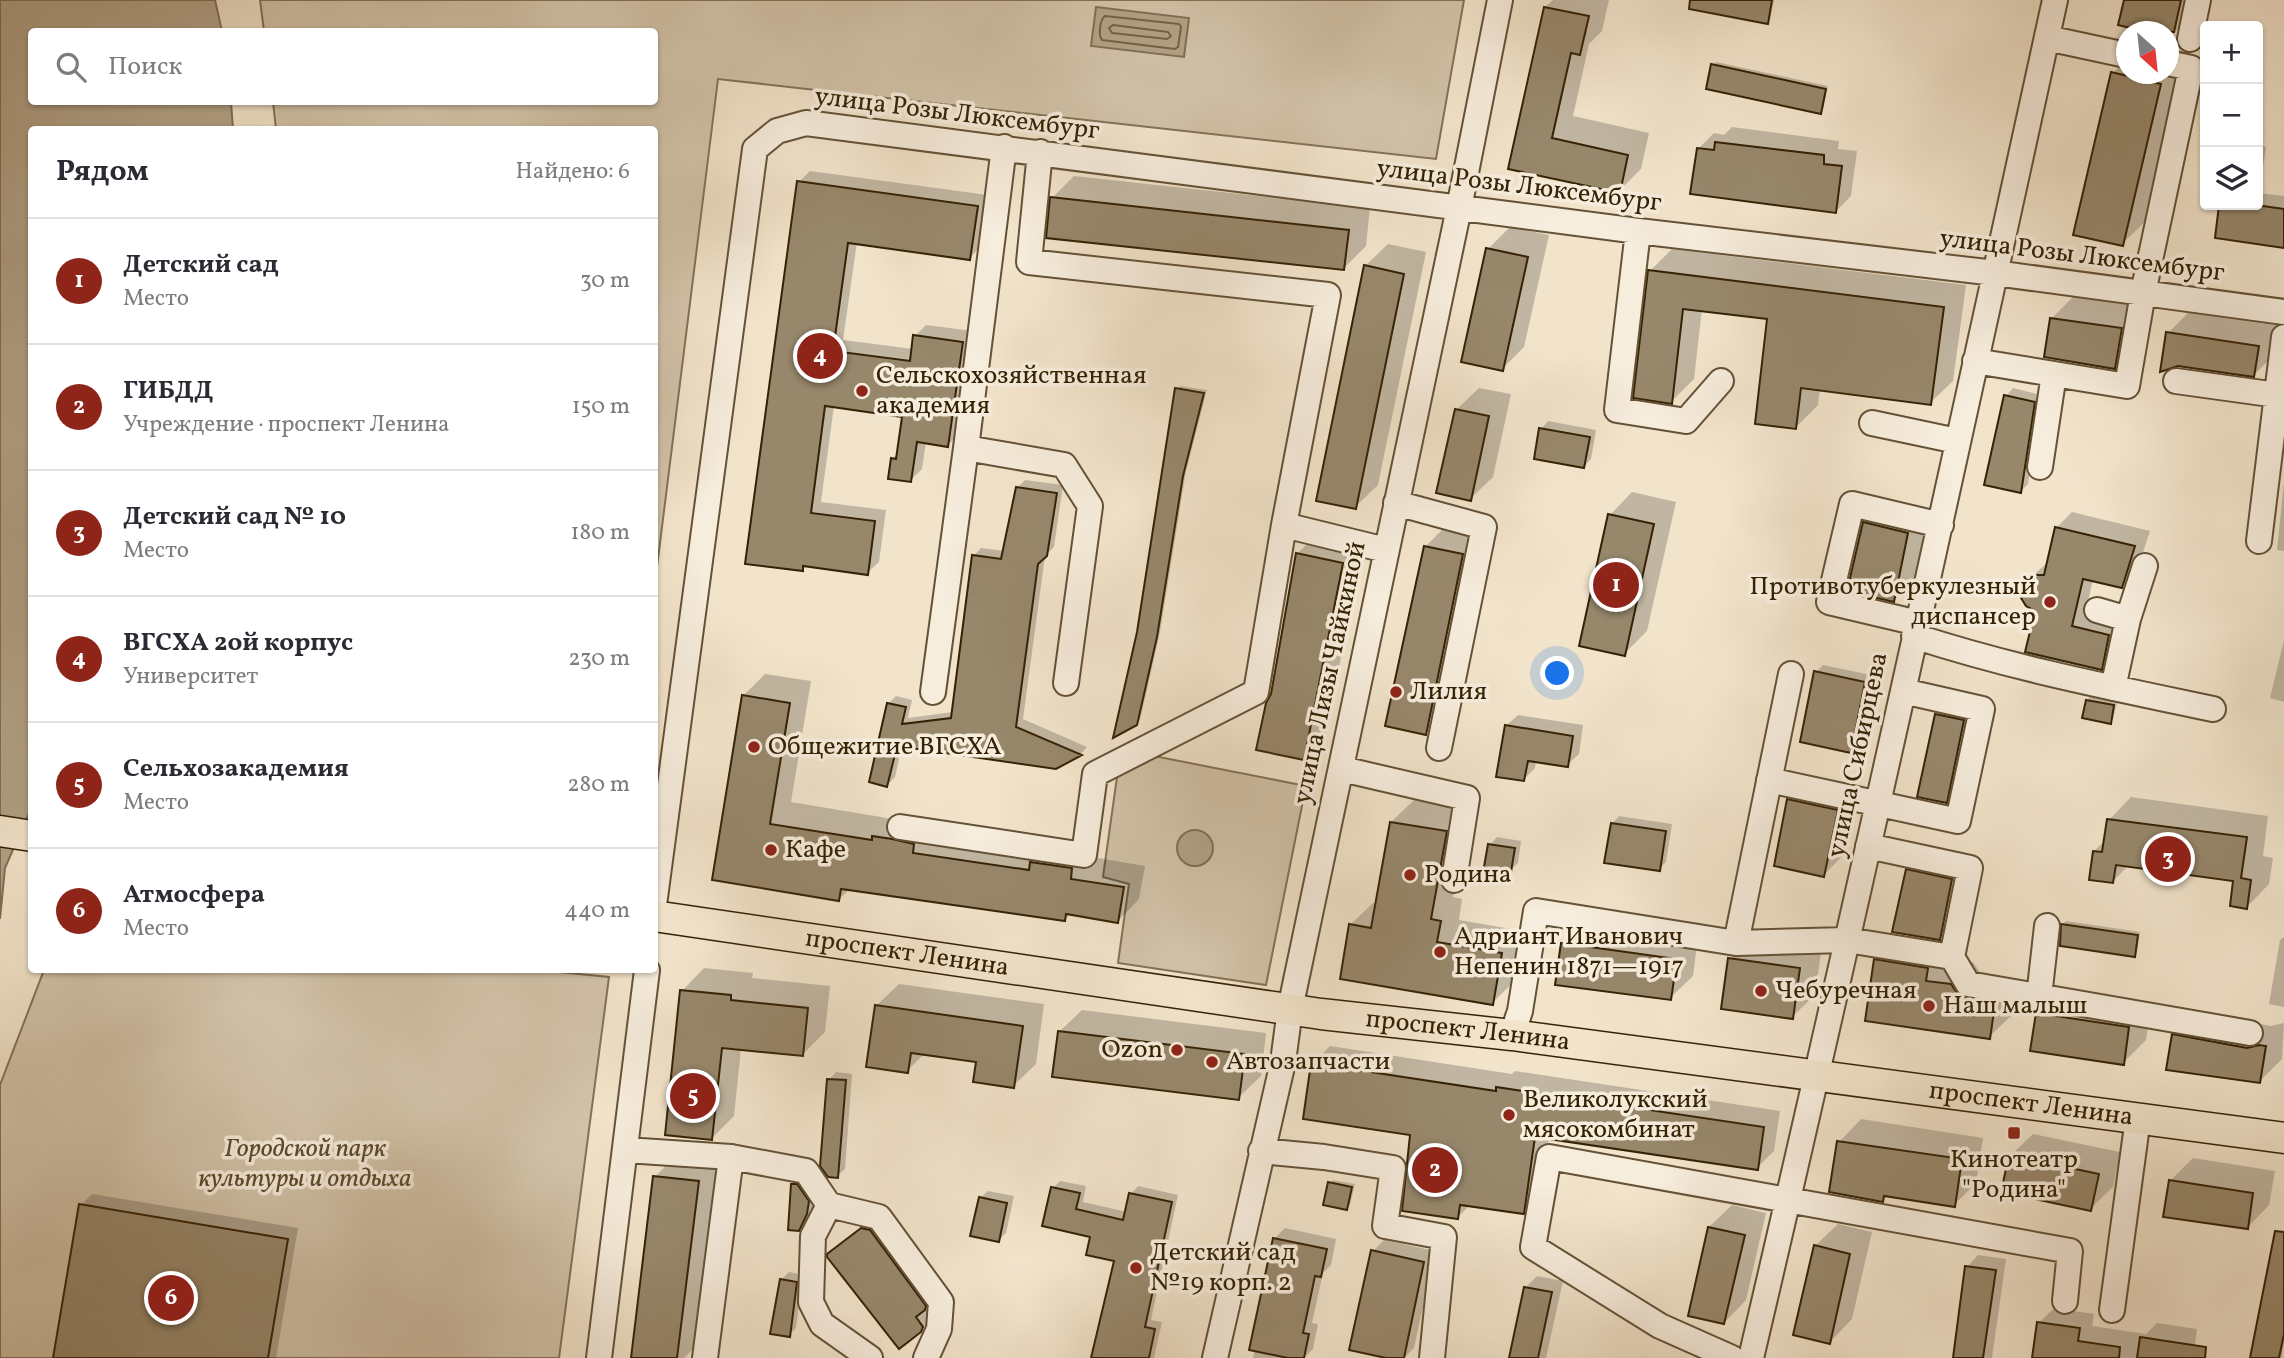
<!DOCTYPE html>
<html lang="ru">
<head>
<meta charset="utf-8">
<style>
  body { margin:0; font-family:Vollkorn,serif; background:#f7f7f7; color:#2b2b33 }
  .controls { position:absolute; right:21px; top:21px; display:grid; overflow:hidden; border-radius:7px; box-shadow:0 2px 5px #0004 }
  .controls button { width:63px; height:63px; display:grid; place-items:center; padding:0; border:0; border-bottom:2px solid #e1e1e2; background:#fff; color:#2b2b33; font:35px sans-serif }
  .compass { position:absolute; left:2116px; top:21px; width:63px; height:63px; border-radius:50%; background:#fff; box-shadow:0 2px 5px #0004; rotate:153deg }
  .you { position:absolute; left:1558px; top:674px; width:24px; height:24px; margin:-18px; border:5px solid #fff; border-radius:50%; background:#1a73e8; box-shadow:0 0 0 10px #1a73e833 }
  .badge { display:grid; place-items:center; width:46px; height:46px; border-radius:50%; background:#8f2418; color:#fff; font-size:23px; font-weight:700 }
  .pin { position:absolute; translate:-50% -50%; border:4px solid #fff; box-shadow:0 2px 7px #0006 }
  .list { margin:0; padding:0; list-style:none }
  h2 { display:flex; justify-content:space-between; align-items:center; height:91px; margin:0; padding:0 28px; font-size:30px }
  h2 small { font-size:23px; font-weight:400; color:#7c7c81 }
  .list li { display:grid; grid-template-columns:46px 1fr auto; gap:21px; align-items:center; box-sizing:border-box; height:126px; padding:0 28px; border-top:2px solid #e1e1e2 }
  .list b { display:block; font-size:26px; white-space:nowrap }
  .list p { margin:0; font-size:23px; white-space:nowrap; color:#7c7c81 }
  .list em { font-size:23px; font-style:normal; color:#7c7c81 }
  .icon { flex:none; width:38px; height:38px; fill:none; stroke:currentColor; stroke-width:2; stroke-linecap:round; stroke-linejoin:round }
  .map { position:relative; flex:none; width:2284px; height:1358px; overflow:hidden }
  .search { position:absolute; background:#fff; box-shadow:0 2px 5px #0004; left:28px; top:28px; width:630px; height:77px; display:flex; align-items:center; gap:18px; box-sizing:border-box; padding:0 24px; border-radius:7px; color:#7c7c81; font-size:26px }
  .panel { position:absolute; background:#fff; box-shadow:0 2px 5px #0004; left:28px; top:126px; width:630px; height:847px; border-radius:7px }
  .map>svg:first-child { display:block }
  .green { fill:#d2c3a9; stroke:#847256; stroke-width:2 }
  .water { fill:#b2a287; stroke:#806f53; stroke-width:2 }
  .shadow { fill:#0003 }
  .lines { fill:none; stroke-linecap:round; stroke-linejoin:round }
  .shore { stroke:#746246; stroke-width:2 }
  .building { fill:#97876b; stroke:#352204; stroke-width:2 }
  .minor-casing { stroke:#645236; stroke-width:28 }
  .major-casing { stroke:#352204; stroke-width:33 }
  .minor { stroke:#f7eddd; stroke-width:24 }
  .major { stroke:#f2e4cb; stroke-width:30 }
  .poi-dot { fill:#8f2418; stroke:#f7eddd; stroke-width:2.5 }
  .labels { text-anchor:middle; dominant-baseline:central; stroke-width:7; stroke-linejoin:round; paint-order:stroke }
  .street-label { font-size:26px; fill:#352204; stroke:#f7eddd }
  .poi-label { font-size:26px; fill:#352204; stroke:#f7eddd; text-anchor:start }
  .park-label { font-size:26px; font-style:italic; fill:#5c4a2d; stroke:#f7eddd }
</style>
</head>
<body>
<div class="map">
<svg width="2284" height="1358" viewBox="0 0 2284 1358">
  <rect width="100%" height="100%" fill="#f2e4cb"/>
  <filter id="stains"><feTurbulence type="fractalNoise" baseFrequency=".00286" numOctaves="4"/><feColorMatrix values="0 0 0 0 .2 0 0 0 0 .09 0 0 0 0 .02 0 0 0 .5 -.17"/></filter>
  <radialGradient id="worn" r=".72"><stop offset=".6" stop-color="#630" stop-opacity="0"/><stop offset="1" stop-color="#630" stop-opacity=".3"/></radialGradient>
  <!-- green -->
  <path class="green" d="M260 0H1464L1436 159 718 79 655 583 654 130 276 129 273 102H654V32L264 31Z
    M1149 755 1306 786 1266 985 1118 963 1129 884 1103 877 1117 777Z
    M44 970H539L609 977 559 1358H0V1085Z"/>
  <!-- water -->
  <path class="water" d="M0 0H215L222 31 32 32V102H231L233 129 32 130V806L5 868 0 919Z
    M1096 7 1189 18 1184 57 1091 46Z
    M1177 848a18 18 0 1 1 36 0a18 18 0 1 1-36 0Z"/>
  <!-- shadow -->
  <path class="shadow" d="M1553 0H1609L1602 31 1589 44 1573 116 1649 133 1641 169 1619 191 1510 168 1545 7Z
    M1718 0H1774L1770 19 1767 23Z
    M2125 0H2197L2194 13 2172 35Z
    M2168 48 2191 53 2154 213 2122 244 2113 73 2126 60V74H2168Z
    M1716 62 1828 86 1823 109 1820 112 1713 65Z
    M1732 127 1839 141 1838 149 1857 151 1851 196 1836 211 1698 149 1714 133 1724 135Z
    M2258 145 2266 147 2259 193 2284 196V246L2216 237 2221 205H2258Z
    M810 171 988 195 981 246 970 258 857 242 843 340 913 349 915 336 926 325 973 331 959 434 948 445 926 442 922 469 911 480 892 459 899 452 904 415 834 406 821 502 886 510 879 562 867 573 807 565 802 570 799 182Z
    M1074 176 1370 208 1366 246 1344 268 1052 198Z
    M1510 227 1549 235 1524 347 1502 369 1488 249Z
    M1388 244 1426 252 1378 485 1355 507 1365 266Z
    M1672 249 1966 285 1953 381 1930 403 1820 388 1818 405 1796 427 1769 317 1702 309 1694 379 1671 402 1650 271Z
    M2074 296 2143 306 2137 345 2114 367 2051 319Z
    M2190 311 2280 324 2276 353 2254 375 2168 333Z
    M1180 386 1207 390 1186 471 1160 632 1140 720 1136 724 1139 633 1177 389Z
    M1479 388 1511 394 1493 477 1470 499 1456 410Z
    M2013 388 2041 395 2028 484 2021 491 2006 396Z
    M1548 421 1596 430 1591 459 1584 467 1541 429Z
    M1025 480 1063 485 1054 547 1045 556 1023 719 1087 747 1081 754 1056 767 902 745 895 777 887 785 888 704 896 696 912 700 908 718 953 712 974 556 981 548 1004 551 1017 488Z
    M2284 483V551L2277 550Z
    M1632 492 1676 502 1647 631 1624 654 1610 515Z
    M1887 500 1930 510 1916 578 1894 600 1865 523Z
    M2072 512 2150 531 2137 571 2122 586 2093 579 2086 611 2124 620 2116 653 2101 668 2037 610 2027 581 2048 562 2057 527Z
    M1448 524 1485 532 1448 711 1426 733 1425 547Z
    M1320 531 1365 541 1325 735 1303 758 1272 695 1297 554Z
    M2284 640V702L2270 698Z
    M1823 665 1871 675 1858 743 1850 751 1816 672Z
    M765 674 811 681 791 802 893 819 896 815 914 818 1092 857 1145 866 1139 899 1118 921 1071 913 1064 920 850 889 839 899 714 879 743 696Z
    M1959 692 1986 698 1968 779 1946 801 1937 715Z
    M2090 697 2117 703 2113 719 2110 722 2087 700Z
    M1518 715 1583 725 1579 754 1567 765 1536 760 1535 768 1524 779 1506 726Z
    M1811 778 1859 788 1846 852 1824 875 1789 800Z
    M2131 797 2268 816 2263 856 2273 858 2269 884 2247 907 2235 880 2129 865 2112 882 2094 851 2106 840 2109 820Z
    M1414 800 1468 809 1453 897 1462 899 1459 920 1523 931 1515 981 1492 1003 1350 925 1373 903H1377L1391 822Z
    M1619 816 1672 824 1666 862 1659 869 1612 824Z
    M1497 837 1521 841 1518 863 1510 870 1490 845Z
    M1930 848 1974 857 1962 916 1940 938 1908 870Z
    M1585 921 1698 937 1693 976 1670 998 1563 944Z
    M2066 921 2140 932 2137 952 2134 955 2063 925Z
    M1752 936 1822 946 1815 995 1792 1017 1730 959Z
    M2284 937V1007L2269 1004 2280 940Z
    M1898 938 1948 959 1973 962 1981 974 1988 977 2016 982 2012 1015 1989 1037 1875 960Z
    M704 968 753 973 752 978 830 986 825 1032 803 1054 741 1048 734 1116 712 1138 682 991Z
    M899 984 1044 1004 1036 1064 1013 1086 978 1061 925 1053 907 1071 876 1006Z
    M2060 991 2151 1005 2146 1040 2123 1063 2037 1014Z
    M1082 1010 1266 1033 1261 1076 1238 1098 1059 1032Z
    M2196 1013 2271 1026 2284 1023 2282 1059 2259 1082 2173 1035Z
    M1330 1046 1512 1074 1515 1071 1780 1111 1774 1151 1757 1168 1549 1138 1540 1195 1523 1212 1471 1204 1458 1217 1412 1133 1313 1064Z
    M836 1072 852 1074 845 1169 837 1176 829 1080Z
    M1861 1119 1983 1138 1976 1183 1954 1205 1888 1195 1883 1200 1839 1142Z
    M2033 1134 2120 1152 2113 1187 2090 1209 2010 1156Z
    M677 1154 721 1159 698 1344 684 1358H632L655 1177Z
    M2193 1158 2275 1171 2269 1205 2247 1228 2170 1181Z
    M800 1177 815 1193 814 1205 806 1221 799 1229 793 1184Z
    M1333 1180 1355 1184 1350 1205 1347 1208 1330 1183Z
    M1060 1181 1086 1186 1083 1202 1127 1212 1131 1194 1138 1186 1178 1195 1151 1320 1162 1322 1154 1358H1094L1116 1259 1092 1235 1053 1188Z
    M988 1191 1014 1196 1006 1233 998 1241 980 1198Z
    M92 1194 298 1228 276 1358H55L81 1205Z
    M1732 1205 1766 1213 1746 1300 1724 1323 1709 1227Z
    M874 1217 936 1297 927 1306 934 1315 932 1319 920 1331 829 1254Z
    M1838 1224 1872 1232 1852 1319 1830 1342 1815 1246Z
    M1285 1228 1336 1239 1331 1265 1323 1273 1312 1323 1318 1324 1313 1349 1304 1358H1253L1274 1239Z
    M1384 1240 1435 1251 1414 1348 1404 1358H1395L1373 1251Z
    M1978 1255 2006 1259 1992 1358H1954L1967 1267Z
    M2284 1261V1342L2281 1358H2242H2251Z
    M789 1272 803 1275 796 1328 789 1335 781 1280Z
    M1537 1276 1563 1281 1546 1358H1511L1526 1287Z
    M2054 1308 2094 1314 2092 1326 2146 1334 2157 1323 2197 1329 2193 1358H2034L2039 1323Z"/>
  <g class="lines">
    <!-- shore -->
    <path class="shore" d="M1105 16 1179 24 1181 27 1178 47 1175 49 1102 40C1098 35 1100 19 1105 16Z
      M1113 25 1168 32 1171 36 1167 39 1112 33 1109 28Z"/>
  </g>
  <!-- building -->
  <path class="building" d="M1690 0H1772L1768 24 1689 9Z
    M2124 0H2181L2174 32H2146L2118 25Z
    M1544 7 1589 16 1580 55 1571 53 1552 138 1628 155 1620 193 1508 169Z
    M1711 64 1826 89 1821 114 1706 89Z
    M2111 72 2161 84 2123 246 2073 235Z
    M1715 142 1824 155V164L1842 166 1836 213 1690 194 1697 148 1714 150Z
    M797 181 978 206 970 260 848 243 833 351 910 361 913 335 963 342 948 447 917 442 911 482 888 479 891 458 896 459 902 417 825 406 811 513 875 521 868 575 803 566V571L745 564Z
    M1050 197 1349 230 1344 270 1046 238Z
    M2219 205H2256L2284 209V248L2215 238Z
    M1486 248 1528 257 1503 371 1461 362Z
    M1364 265 1404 274 1356 509 1316 501Z
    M1648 270 1944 307 1931 405 1801 388 1796 429 1755 424 1767 319 1683 309 1672 404 1633 398Z
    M2050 318 2122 328 2115 369 2044 357Z
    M2166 332 2259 346 2254 377 2178 366 2160 372Z
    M1175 388 1204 393 1183 476 1157 637 1137 725 1113 738 1137 632Z
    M2004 395 2035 402 2021 493 1984 485Z
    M1455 409 1489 416 1471 501 1436 493Z
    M1539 428 1590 437 1584 468 1534 459Z
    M1016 487 1057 493 1047 556 1038 564 1016 727 1082 755 1056 769 897 746 887 787 869 782 887 703 906 707 902 724 951 718 972 555 1001 559Z
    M1608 514 1654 524 1625 656 1579 646Z
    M1863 522 1908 533 1894 602 1847 591Z
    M2055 527 2135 546 2122 588 2083 579 2072 626 2109 635 2102 670 2025 652 2035 611 2026 606 2021 598V589L2025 580 2034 575H2044Z
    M1424 546 1463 554 1426 735 1385 726Z
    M1296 553 1343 563 1304 760 1256 750 1266 703 1271 694Z
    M1814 671 1865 682 1851 753 1800 742Z
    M742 695 790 703 770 824 872 840V836L892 839 914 844 913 853 1029 870 1030 862 1072 868 1071 879 1124 887 1118 923 1066 914 1065 921 841 889 839 901 712 880Z
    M2086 700 2114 705 2111 724 2082 718Z
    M1935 714 1964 720 1947 803 1917 797Z
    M1505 725 1573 736 1568 767 1528 761 1524 781 1496 777Z
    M1787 799 1838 810 1824 877 1774 866Z
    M2107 819 2247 837 2241 878 2251 880 2247 909 2230 906 2233 881 2116 865 2113 883 2089 880 2093 851 2102 852Z
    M1390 822 1447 831 1431 919 1441 921 1437 942 1502 953 1493 1005 1340 979 1349 924 1371 928Z
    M1611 823 1666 831 1660 871 1604 863Z
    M1488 844 1515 848 1511 872 1484 867Z
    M1906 869 1952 879 1940 940 1892 932Z
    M2061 924 2138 935 2135 957 2060 946Z
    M1561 943 1677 959 1671 1000 1555 985Z
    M1728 958 1800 968 1793 1019 1721 1009Z
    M1874 959 1928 968 1926 981 1951 984 1959 996 1965 998 1995 1004 1990 1039 1865 1021Z
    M680 990 731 995V1000L808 1008 803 1056 722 1048 712 1140 665 1135Z
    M875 1005 1023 1026 1014 1088 973 1082 976 1062 911 1053 908 1073 866 1067Z
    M2036 1013 2129 1027 2124 1065 2030 1051Z
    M1058 1031 1245 1054 1239 1100 1052 1077Z
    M2172 1034 2247 1048 2259 1045 2266 1046 2260 1083 2166 1070Z
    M1311 1063 1496 1091V1087L1764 1127 1758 1170 1535 1137 1524 1214 1460 1205 1458 1219 1402 1211 1410 1135 1303 1119Z
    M827 1079 846 1080 838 1178 828 1177 820 1166Z
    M1837 1141 1962 1159 1955 1207 1884 1196 1883 1202 1829 1192Z
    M2009 1155 2099 1174 2091 1211 2001 1192Z
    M653 1176 699 1181 677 1358H631Z
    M2169 1180 2253 1193 2248 1229 2163 1217Z
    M1328 1182 1352 1187 1347 1210 1323 1205Z
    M791 1184H797L809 1201 807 1214 799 1231 788 1230Z
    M1051 1187 1080 1193 1076 1209 1123 1220 1129 1193 1172 1202 1145 1327 1155 1329 1149 1358H1091L1114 1261 1086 1255 1090 1237 1042 1226Z
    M979 1197 1007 1203 999 1242 970 1236Z
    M79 1204 288 1239 268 1358H53Z
    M1708 1227 1745 1235 1724 1324 1688 1316Z
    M861 1228 870 1230 926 1306 925 1310 916 1317 923 1327 921 1332 899 1349 827 1257V1254Z
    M2275 1231 2284 1232V1334L2279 1358H2250Z
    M1273 1238 1327 1249 1321 1277 1315 1276 1303 1333 1309 1334 1304 1358H1288L1249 1350Z
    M1814 1245 1850 1254 1830 1344 1793 1335Z
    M1371 1250 1424 1262 1404 1358H1386L1349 1350Z
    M1965 1266 1996 1270 1983 1358H1953Z
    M780 1279 797 1282 790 1337 770 1334Z
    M1524 1287 1552 1292 1538 1358H1509Z
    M2037 1322 2080 1328 2078 1341 2120 1347 2119 1358H2032Z
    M2140 1337 2206 1347 2205 1358H2137Z"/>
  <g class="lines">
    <!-- minor casing -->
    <g class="minor-casing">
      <path id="minor" d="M2047 38 2126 55
        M2190 39 2198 0
        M1638 231 1617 410 1686 421 1721 381
        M1975 361 2127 386 2143 293 2191 68 2168 63
        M2176 381 2277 395
        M1872 423 1957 441
        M966 448 1064 465 1090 506 1066 683
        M2040 467 2054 374
        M1396 503 1484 527 1439 748
        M1284 525 1386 550
        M2259 541 2284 337
        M2097 610 2128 619
        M1918 623 1829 602 1852 504 1941 525
        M1914 636C2012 668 2113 688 2213 709
        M2113 688 2128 619 2145 566
        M933 692 966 448 1004 147
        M1342 769 1467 798 1454 880
        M1769 780 1958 821 1982 709 1903 691
        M900 827 1084 855 1095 774 1256 692 1284 525 1328 295 1029 262 1040 152
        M1868 846 1970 868 1952 957
        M654 905 755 149 777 131 806 123 1638 231 1995 273 2284 312
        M1736 943 1791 674
        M2039 997 2047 926
        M1512 1035 1520 1011 1536 911 1736 943 1847 940 1952 957 1968 984 2250 1033
        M626 1150 731 1157 806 1171 829 1205 879 1217 941 1302 939 1329 926 1358
        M1261 1151 1324 1157 1393 1168 1385 1226 1444 1237 1432 1358
        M829 1205 813 1236 811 1302 822 1324 870 1358
        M2112 1310 2138 1118
        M599 1358 647 970
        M705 1358 731 1157
        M1215 1358 1283 1062 1290 1009 1459 208 1500 0
        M1732 1358 1660 1326 1533 1247 1549 1157 2070 1251 2065 1301
        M1751 1358C1857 906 1956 453 2055 0"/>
    </g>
    <!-- major casing -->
    <g class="major-casing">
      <g id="major">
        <path d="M0 831 32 836"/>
        <path id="s1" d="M654 916 1321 1014 1512 1035 2284 1138"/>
      </g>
    </g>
    <!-- minor -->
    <use href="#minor" class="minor"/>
    <!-- major -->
    <use href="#major" class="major"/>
  </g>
  <!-- markers -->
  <g class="poi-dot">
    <circle cx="862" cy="391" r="7"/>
    <circle cx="2050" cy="602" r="7"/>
    <circle cx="1396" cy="692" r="7"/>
    <circle cx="754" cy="747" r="7"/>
    <circle cx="771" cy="850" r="7"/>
    <circle cx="1410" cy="875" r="7"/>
    <circle cx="1440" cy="952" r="7"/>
    <circle cx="1761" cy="991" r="7"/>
    <circle cx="1929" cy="1006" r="7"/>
    <circle cx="1177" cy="1050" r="7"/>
    <circle cx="1212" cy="1062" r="7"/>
    <circle cx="1509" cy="1115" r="7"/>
    <rect x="2007" y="1126" width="14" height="14" rx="3.5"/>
    <circle cx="1136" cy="1268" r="7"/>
  </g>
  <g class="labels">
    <!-- street labels -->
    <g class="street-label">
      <text transform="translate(957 114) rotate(7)">улица Розы Люксембург</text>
      <text transform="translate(1519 186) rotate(7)">улица Розы Люксембург</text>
      <text transform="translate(2082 256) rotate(7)">улица Розы Люксембург</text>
      <text transform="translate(1330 673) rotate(-78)">улица Лизы Чайкиной</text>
      <text transform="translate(1858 755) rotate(-78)">улица Сибирцева</text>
      <text stroke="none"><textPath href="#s1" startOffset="256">проспект Ленина</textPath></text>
      <text stroke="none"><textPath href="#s1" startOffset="822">проспект Ленина</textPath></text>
      <text stroke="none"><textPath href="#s1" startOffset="1390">проспект Ленина</textPath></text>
    </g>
    <!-- poi labels -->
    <g class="poi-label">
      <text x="876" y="376">Сельскохозяйственная<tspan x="876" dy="30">академия</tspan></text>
      <text x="2036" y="587" text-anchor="end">Противотуберкулезный<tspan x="2036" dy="30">диспансер</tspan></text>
      <text x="1410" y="692">Лилия</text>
      <text x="768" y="747">Общежитие ВГСХА</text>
      <text x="785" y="850">Кафе</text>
      <text x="1424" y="875">Родина</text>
      <text x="1454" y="937">Адриант Иванович<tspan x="1454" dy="30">Непенин 1871—1917</tspan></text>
      <text x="1775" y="991">Чебуречная</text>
      <text x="1943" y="1006">Наш малыш</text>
      <text x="1163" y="1050" text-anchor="end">Ozon</text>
      <text x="1226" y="1062">Автозапчасти</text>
      <text x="1523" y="1100">Великолукский<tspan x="1523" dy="30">мясокомбинат</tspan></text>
      <text x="2014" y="1160" text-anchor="middle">Кинотеатр<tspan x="2014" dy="30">"Родина"</tspan></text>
      <text x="1150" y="1253">Детский сад<tspan x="1150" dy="30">№19 корп. 2</tspan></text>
    </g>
    <!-- park labels -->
    <g class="park-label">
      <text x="305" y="1149">Городской парк<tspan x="305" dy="30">культуры и отдыха</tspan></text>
    </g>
  </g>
  <rect width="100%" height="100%" filter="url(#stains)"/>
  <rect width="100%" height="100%" fill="url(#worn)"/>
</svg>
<div class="controls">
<button>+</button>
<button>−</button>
<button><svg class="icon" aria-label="layers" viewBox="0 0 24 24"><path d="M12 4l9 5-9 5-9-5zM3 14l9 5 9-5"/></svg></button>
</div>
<svg class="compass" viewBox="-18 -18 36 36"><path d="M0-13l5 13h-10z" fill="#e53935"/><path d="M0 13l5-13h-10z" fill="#7c7c81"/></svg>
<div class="you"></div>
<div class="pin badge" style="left:1616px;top:585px">1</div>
<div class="pin badge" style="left:1435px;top:1170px">2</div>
<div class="pin badge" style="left:2168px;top:859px">3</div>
<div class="pin badge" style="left:820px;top:356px">4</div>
<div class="pin badge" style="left:693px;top:1096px">5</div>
<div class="pin badge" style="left:171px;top:1298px">6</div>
<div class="search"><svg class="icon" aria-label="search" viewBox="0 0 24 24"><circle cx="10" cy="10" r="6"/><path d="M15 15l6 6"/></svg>Поиск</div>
<section class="panel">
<h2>Рядом<small>Найдено: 6</small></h2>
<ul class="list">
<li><span class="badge">1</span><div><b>Детский сад</b><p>Место</p></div><em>30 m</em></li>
<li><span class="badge">2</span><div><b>ГИБДД</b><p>Учреждение · проспект Ленина</p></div><em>150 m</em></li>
<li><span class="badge">3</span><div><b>Детский сад № 10</b><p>Место</p></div><em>180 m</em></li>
<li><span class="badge">4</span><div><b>ВГСХА 2ой корпус</b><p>Университет</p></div><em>230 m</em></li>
<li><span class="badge">5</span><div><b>Сельхозакадемия</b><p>Место</p></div><em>280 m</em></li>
<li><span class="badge">6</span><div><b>Атмосфера</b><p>Место</p></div><em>440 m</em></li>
</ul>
</section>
</div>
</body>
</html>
